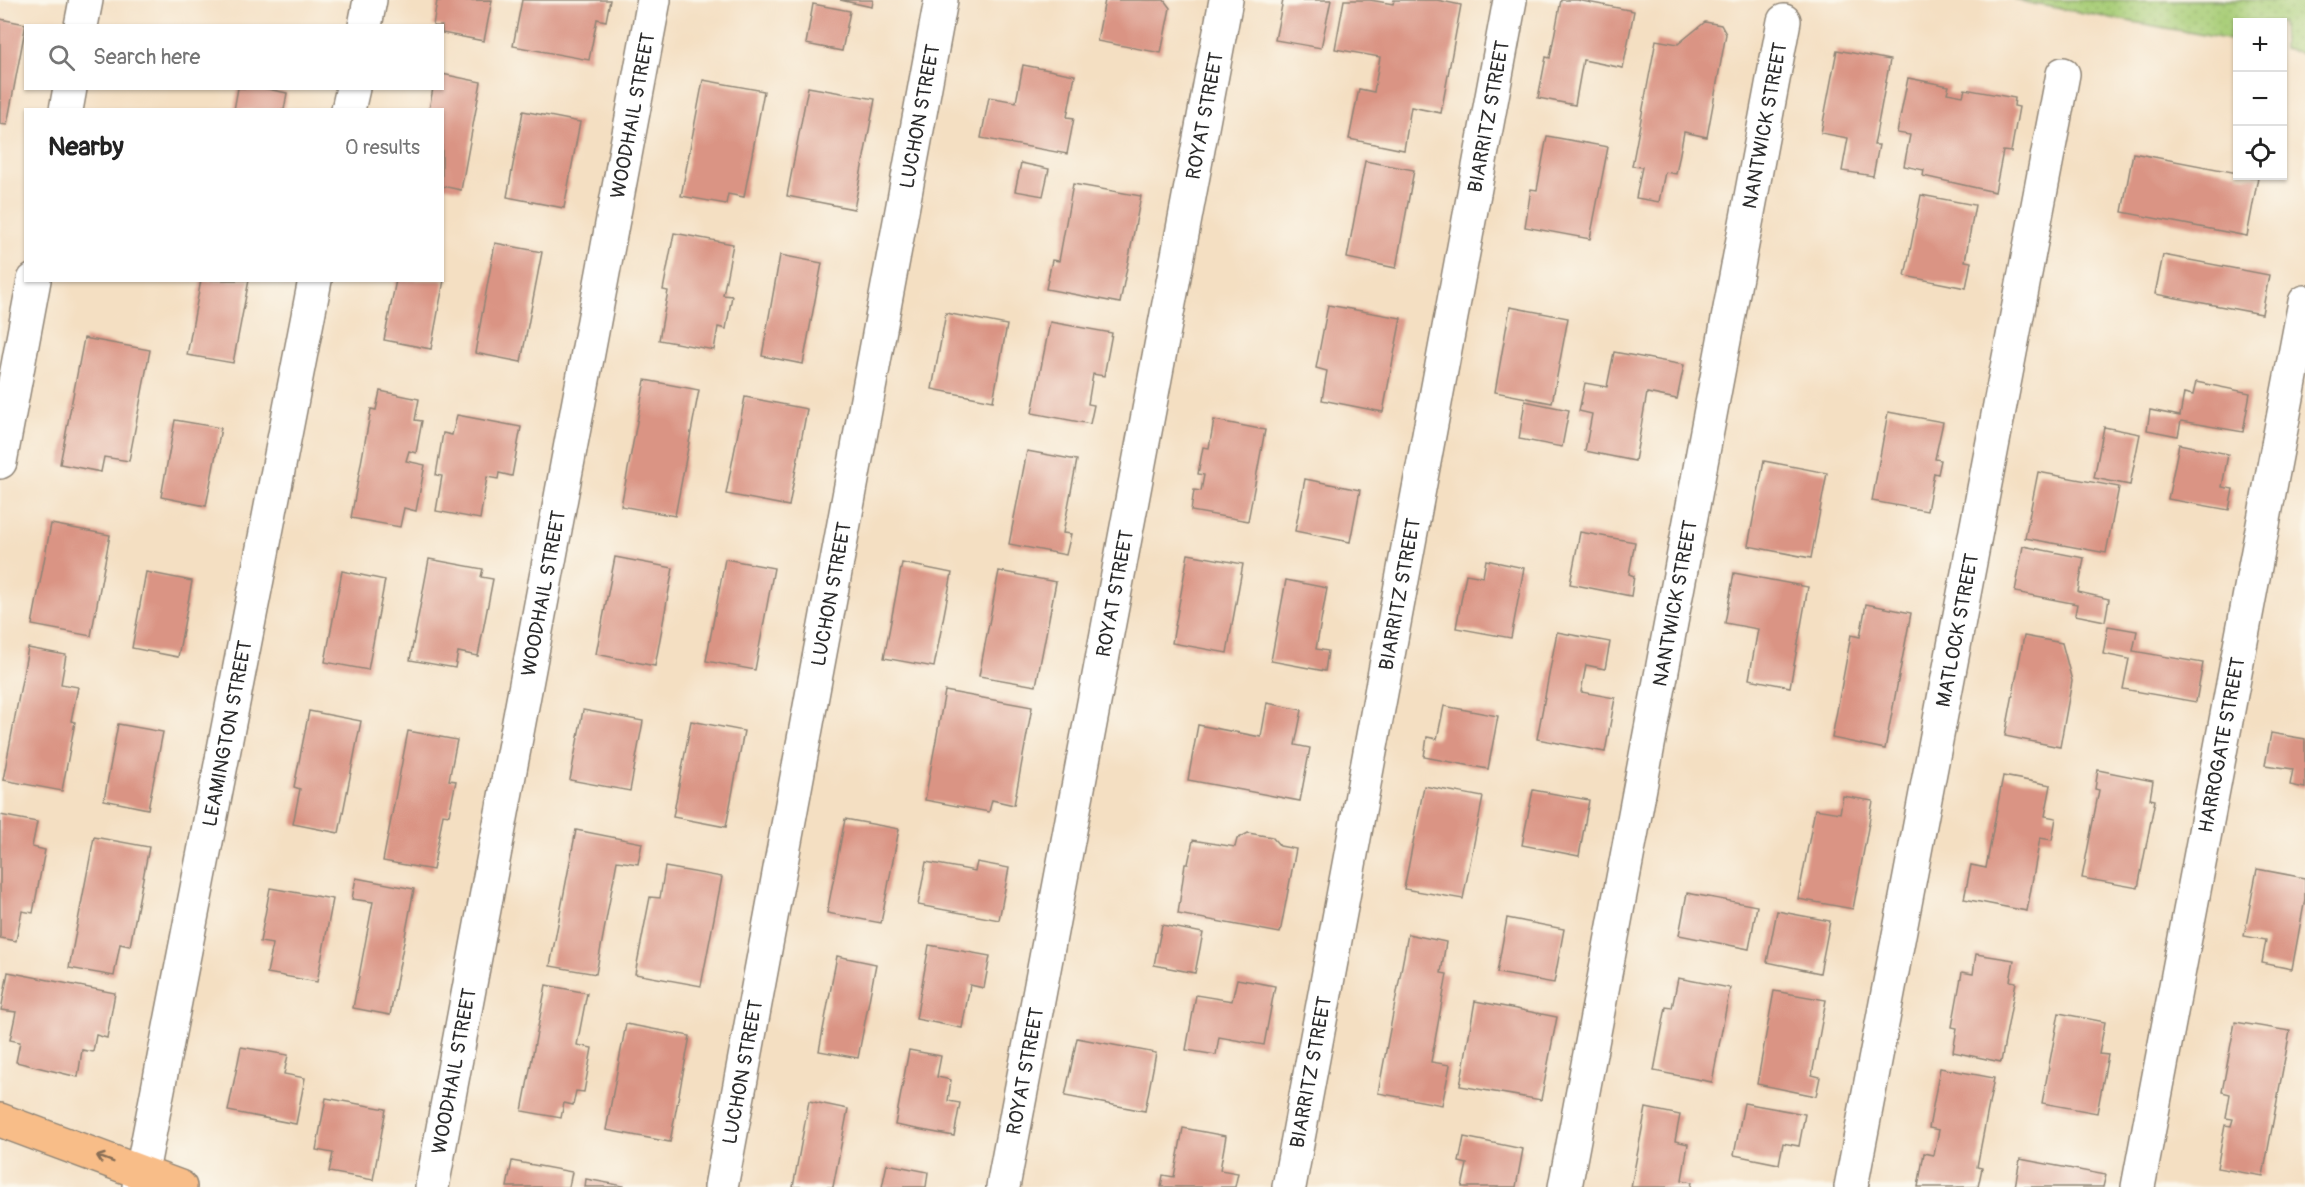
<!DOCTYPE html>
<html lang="en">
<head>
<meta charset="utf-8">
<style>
  body { margin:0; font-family:Pangolin,sans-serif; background:#f2f2f2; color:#222 }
  .controls { position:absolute; right:18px; top:18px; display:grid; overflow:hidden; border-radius:0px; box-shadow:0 2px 4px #0004 }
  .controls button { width:54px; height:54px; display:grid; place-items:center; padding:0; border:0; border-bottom:2px solid #e0e0e0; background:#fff; color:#222; font:30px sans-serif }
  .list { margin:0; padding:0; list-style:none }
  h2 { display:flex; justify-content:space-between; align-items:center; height:78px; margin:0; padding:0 24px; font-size:26px }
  h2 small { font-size:20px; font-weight:400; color:#767676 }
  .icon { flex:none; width:33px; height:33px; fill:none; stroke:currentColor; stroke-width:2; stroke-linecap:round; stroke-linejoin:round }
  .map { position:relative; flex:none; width:2305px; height:1187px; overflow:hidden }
  .search { position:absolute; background:#fff; box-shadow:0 2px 4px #0004; left:24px; top:24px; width:420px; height:66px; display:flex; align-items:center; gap:15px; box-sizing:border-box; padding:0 21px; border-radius:0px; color:#767676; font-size:22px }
  .panel { position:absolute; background:#fff; box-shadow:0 2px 4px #0004; left:24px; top:108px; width:420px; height:174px; border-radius:0px }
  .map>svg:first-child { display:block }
  .grass { fill:url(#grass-dots); stroke:#6a7c52; stroke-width:1.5 }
  .building { fill:#da9484 }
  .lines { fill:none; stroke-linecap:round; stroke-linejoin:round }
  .minor-casing { stroke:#908576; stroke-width:36 }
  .highway-casing { stroke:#908576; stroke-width:36 }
  .minor { stroke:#fff; stroke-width:33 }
  .highway { stroke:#f8bd88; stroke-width:33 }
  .oneway { stroke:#876d55 }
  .labels { text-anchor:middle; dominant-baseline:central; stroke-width:5; stroke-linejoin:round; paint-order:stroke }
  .street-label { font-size:20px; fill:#2b2b2b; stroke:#fbf7ec }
</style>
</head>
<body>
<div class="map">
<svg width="2305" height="1187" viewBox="0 0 2305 1187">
  <defs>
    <pattern id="grass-dots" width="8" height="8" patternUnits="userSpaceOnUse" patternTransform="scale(1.5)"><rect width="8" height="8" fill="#a9ce78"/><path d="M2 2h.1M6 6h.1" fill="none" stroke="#92b168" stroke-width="1.8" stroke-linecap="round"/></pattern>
  </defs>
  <rect width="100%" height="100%" fill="#fbf7ec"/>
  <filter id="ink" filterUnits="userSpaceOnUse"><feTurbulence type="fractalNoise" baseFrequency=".0167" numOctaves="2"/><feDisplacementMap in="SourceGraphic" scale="12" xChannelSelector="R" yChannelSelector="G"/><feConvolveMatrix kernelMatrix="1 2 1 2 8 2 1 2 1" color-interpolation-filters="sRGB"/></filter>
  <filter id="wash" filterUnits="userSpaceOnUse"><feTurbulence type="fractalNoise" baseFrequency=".008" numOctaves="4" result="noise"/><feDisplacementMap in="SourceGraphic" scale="24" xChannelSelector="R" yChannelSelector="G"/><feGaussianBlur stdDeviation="1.35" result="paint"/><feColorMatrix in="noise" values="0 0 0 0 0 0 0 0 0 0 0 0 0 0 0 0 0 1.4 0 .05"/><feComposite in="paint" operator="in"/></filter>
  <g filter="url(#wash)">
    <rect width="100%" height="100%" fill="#f4dfc2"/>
    <!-- grass -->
    <path class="grass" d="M2013 0H2305V53L2283 49 2282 22H2238L2237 41Z"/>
    <g id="blocks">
      <!-- building -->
      <path class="building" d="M492 0 484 41 442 33V26H433L437 1Z
        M522 0H610L606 21 597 19 589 60 513 46Z
        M840 0H873L872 7Z
        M1105 0H1164L1170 8 1161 53 1097 41Z
        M1283 0H1331L1321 48 1275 40Z
        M1344 0H1370L1393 4 1394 0H1437L1461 5 1441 113 1411 107 1404 150 1349 139 1359 89 1374 92 1380 57 1335 49Z
        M1561 0H1577L1634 11 1623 68 1583 60 1575 105 1538 98 1546 57 1550 58Z
        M813 4 850 11 842 51 806 44Z
        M0 19 26 24 7 125 0 124Z
        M1705 22 1721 25 1726 34 1707 137 1684 132 1676 174 1665 172 1659 202 1636 198 1642 167 1632 166 1656 40 1678 44Z
        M1837 50 1890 60 1874 145H1879L1873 176 1842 171 1848 138 1821 133Z
        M1023 65 1075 75 1067 117 1074 118 1067 154 981 138 989 97 1016 102Z
        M442 74 481 82 461 190 442 186V110H429L433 88H442Z
        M1908 78 1949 86 1947 93 1963 96 1965 89 2015 98 2014 106 2019 107 2011 152 2003 151 1995 192 1923 176 1924 170 1904 166 1910 135 1897 133Z
        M703 80 764 91 744 197 728 194 726 204 681 196Z
        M808 87 875 99 854 209 787 196Z
        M238 88H263L287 93 284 110H234Z
        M523 111 580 122 564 208 507 197Z
        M1547 136 1608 147 1590 239 1525 227 1531 189 1537 190Z
        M2133 153 2238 173V176L2258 177 2247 236 2122 212Z
        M1365 161 1414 170 1396 268 1347 258Z
        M1021 163 1049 169 1043 196 1015 191Z
        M1073 184 1141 196 1120 303 1046 289 1052 260 1059 261Z
        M1921 195 1975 205 1965 261 1971 262 1966 288 1905 276Z
        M674 233 733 244 723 295 732 296 726 329 718 327 714 350 659 340 668 291 663 290Z
        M495 243 542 252 521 362 475 353Z
        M780 255 822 263 803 364 762 356Z
        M2163 255 2269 275 2262 314 2155 294Z
        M201 280H249L233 363 187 355Z
        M396 280H444L431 349 384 340Z
        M1328 305 1401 318 1383 412 1322 400 1327 371 1316 368Z
        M1510 307 1568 318 1552 403 1495 392Z
        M946 313 1007 325 993 401 932 389Z
        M1050 322 1112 333 1104 376 1093 374 1088 404 1094 405 1090 424 1032 413Z
        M84 338 150 350 129 461 104 457 101 472 60 464Z
        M1614 352 1684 365 1677 399 1647 393 1635 461 1585 451 1592 414 1579 411 1585 383 1607 387Z
        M645 380 699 390 675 516 621 506Z
        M2196 382 2250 393 2243 432 2181 421 2178 436 2147 430 2150 410 2180 416 2184 393 2193 395Z
        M380 391 419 399 415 420 422 421 416 453 409 451 406 461 425 465 416 511 404 508 400 527 351 518 371 409 376 410Z
        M745 397 807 409 789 506 726 494Z
        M1525 401 1569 410 1562 447 1519 439Z
        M1888 412 1943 422 1935 459 1941 460 1938 474 1934 473 1927 511 1872 501Z
        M457 415 521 427 512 476 499 473 498 479 487 477 480 519 436 511 442 476 436 475 443 433 452 435Z
        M175 420 221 428 206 506 161 497Z
        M1214 420 1265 430 1248 521 1191 511 1194 490 1201 491 1204 475 1198 474 1203 447 1209 448Z
        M2104 427 2140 434 2130 485 2094 478Z
        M2179 444 2228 454 2222 487 2233 489 2229 510 2168 499Z
        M1027 451 1077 460 1063 533 1071 534 1066 555 1009 544Z
        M1764 461 1827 473 1811 558 1748 546Z
        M2038 472 2119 487 2106 553 2025 538Z
        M1305 479 1360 490 1350 542 1295 531Z
        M51 524 110 535 91 636 32 625Z
        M1580 532 1635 542 1629 574 1634 576 1631 596 1570 584Z
        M2023 546 2084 558 2078 592 2109 599 2105 621 2075 615 2077 604 2015 592Z
        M1188 554 1243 564 1227 653 1172 643Z
        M615 557 673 568 655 666 596 654Z
        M429 559 483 569 481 577 493 579 478 656 458 652 455 668 410 660Z
        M725 559 774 568 755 670 706 661Z
        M1486 560 1524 568 1511 638 1456 628 1466 574 1483 577Z
        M902 563 952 573 934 667 884 658Z
        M342 571 385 580 368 670 325 662Z
        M999 571 1056 582 1036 686 979 676Z
        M146 572 192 581 178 657 132 648Z
        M1734 573 1808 587 1790 687 1749 679 1758 629 1725 623Z
        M1286 580 1327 588 1316 649 1328 651 1325 671 1271 661Z
        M1866 604 1911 613 1885 749 1832 738 1851 635 1860 637Z
        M2108 626 2137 631 2133 651 2203 663 2196 702 2123 689 2129 659 2103 654Z
        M1557 632 1610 642 1605 669 1586 665 1581 692 1615 698 1605 752 1537 739Z
        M2024 636 2062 643 2072 681 2060 747 2005 736Z
        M28 648 66 655 61 684 78 687 71 721 75 722 62 791 3 780Z
        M945 691 1032 707 1014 805 992 800 989 812 925 800Z
        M1267 703 1302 710 1295 745 1310 748 1300 801 1188 780 1198 725 1261 737Z
        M1444 706 1498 716 1488 769 1424 757 1427 737 1437 739Z
        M583 710 643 721 630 791 570 780Z
        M309 711 361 721 339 833 293 824 300 789 294 787Z
        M691 721 744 731 726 827 673 817Z
        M118 724 163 732 148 809 104 800Z
        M408 731 457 740 449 780 456 781 449 815 443 814 433 870 383 861Z
        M2271 733 2305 739V788L2290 785 2293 769 2265 765Z
        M2098 770 2153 781 2150 799 2155 800 2138 888 2082 878 2099 790 2095 789Z
        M2003 776 2051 785 2045 816 2056 818 2052 840 2040 838 2027 911 1964 899 1971 865 1986 868Z
        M1424 786 1483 797 1463 899 1404 889Z
        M1533 790 1589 800 1579 856 1522 845Z
        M1843 796 1873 801 1853 909 1798 899 1815 809 1840 813Z
        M0 815 37 822 32 847 45 850 33 913 22 911 16 941 0 938Z
        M845 819 899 829 881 923 827 913Z
        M576 830 642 843 638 864 617 861 596 974 550 966Z
        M1248 833 1272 837 1280 846 1296 849 1280 933 1178 914 1185 864H1188L1193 840 1235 847 1237 839Z
        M94 837 149 847 130 946 120 944 114 976 69 968Z
        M926 862 975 871 977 862 1009 868 999 920 918 905Z
        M665 867 722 877 701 986 635 974 650 897 660 898Z
        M2257 869 2305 878V899L2292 969 2262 963 2266 940 2244 936Z
        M356 878 414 889 390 1015 353 1008 373 902 352 899Z
        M270 888 333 899 317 982 267 973 273 944 260 942Z
        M1687 893 1757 906 1749 949 1679 935Z
        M1777 911 1830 921 1820 973 1767 962Z
        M1507 918 1564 929 1554 983 1497 973Z
        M1162 925 1203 933 1195 973 1154 965Z
        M1408 934 1446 942 1441 973 1447 974 1431 1062 1450 1065 1442 1105 1378 1093Z
        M929 945 990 956 984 988 970 985 962 1028 916 1019Z
        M1976 954 2014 960 2010 981 2016 982 2001 1062 1953 1052 1957 1028 1952 1027 1962 972 1973 974Z
        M837 956 876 964 858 1058 819 1051Z
        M8 972 115 993 107 1038 96 1035 93 1052 82 1050 78 1077 16 1062 20 1042 10 1040 16 1012 1 1010Z
        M1678 978 1730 988 1712 1082 1654 1071 1666 1007 1672 1008Z
        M1237 979 1275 986 1264 1045 1219 1037 1216 1055 1186 1050 1196 995 1232 1001Z
        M546 985 587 993 577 1045 592 1048 584 1092 576 1091 573 1105 564 1103 561 1118 522 1111Z
        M1774 991 1826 1000 1812 1075 1820 1077 1816 1096 1757 1084Z
        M1475 1001 1557 1017 1541 1100 1460 1086Z
        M2059 1013 2105 1022 2099 1054 2108 1055 2097 1113 2042 1103Z
        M2235 1022 2290 1031 2263 1176 2217 1168 2225 1125 2231 1126 2233 1119 2226 1118 2230 1094 2222 1092Z
        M626 1024 690 1036 670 1142 606 1130Z
        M1077 1038 1156 1053 1145 1111 1065 1096Z
        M241 1047 288 1055 284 1074 305 1078 296 1124 228 1111Z
        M909 1050 941 1056 937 1077 951 1080 948 1101 960 1103 954 1136 895 1125Z
        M1940 1068 1994 1078 1977 1167 1982 1168 1978 1187H1918L1924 1153 1934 1155 1939 1130 1929 1128Z
        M326 1098 386 1109 373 1180 329 1172 333 1153 316 1150Z
        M809 1101 848 1109 833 1187H793Z
        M1744 1103 1805 1114 1799 1146 1783 1143 1779 1164 1734 1155Z
        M1646 1108 1680 1115 1675 1141 1688 1144 1682 1180 1692 1182 1691 1187H1631Z
        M1183 1128 1226 1136 1220 1170 1238 1173 1235 1187H1161L1163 1175 1174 1177Z
        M1464 1137 1523 1149 1516 1187H1462L1467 1164 1459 1162Z
        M2020 1159 2106 1175 2103 1187H2015Z
        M512 1161 572 1172 569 1187H507Z
        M887 1164 928 1172 926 1187H882Z
        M586 1179 624 1186V1187H585Z"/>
    </g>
  </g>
  <g filter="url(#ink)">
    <use href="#blocks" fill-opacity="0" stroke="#908576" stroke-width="1.5"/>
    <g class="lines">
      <!-- minor casing -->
      <g class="minor-casing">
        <g id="minor">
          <path d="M81 26 86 0"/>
          <path d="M365 26 370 0"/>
          <path d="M66 110 70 88"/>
          <path d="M348 110 353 88"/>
          <path d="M0 462 34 280"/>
          <path id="s1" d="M139 1187 315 280"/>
          <path id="s2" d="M432 1187 654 0"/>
          <path id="s3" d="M721 1187 941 0"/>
          <path id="s4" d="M1003 1187 1226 0"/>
          <path id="s5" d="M1289 1187 1510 0"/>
          <path id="s6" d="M1565 1187 1784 21"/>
          <path id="s7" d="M1851 1187 2063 74"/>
          <path id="s8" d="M2138 1187 2305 302"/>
        </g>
      </g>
      <!-- highway casing -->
      <g class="highway-casing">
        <path id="highway" d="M0 1120 180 1187"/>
      </g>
      <!-- minor -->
      <use href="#minor" class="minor"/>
      <!-- highway -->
      <use href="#highway" class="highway"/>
    </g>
    <!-- one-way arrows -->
    <defs><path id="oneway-shaft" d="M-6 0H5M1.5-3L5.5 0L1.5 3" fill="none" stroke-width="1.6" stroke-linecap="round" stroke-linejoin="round" transform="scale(1.5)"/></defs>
    <use class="oneway" href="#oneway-shaft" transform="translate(105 1159) rotate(-159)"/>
  </g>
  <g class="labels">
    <!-- street labels -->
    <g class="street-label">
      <text stroke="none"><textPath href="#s2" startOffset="1090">WOODHAIL STREET</textPath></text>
      <text stroke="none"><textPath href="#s3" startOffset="1089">LUCHON STREET</textPath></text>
      <text stroke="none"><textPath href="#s4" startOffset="1090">ROYAT STREET</textPath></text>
      <text stroke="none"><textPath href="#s5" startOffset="1089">BIARRITZ STREET</textPath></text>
      <text stroke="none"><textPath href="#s6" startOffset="1080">NANTWICK STREET</textPath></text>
      <text stroke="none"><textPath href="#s2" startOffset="604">WOODHAIL STREET</textPath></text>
      <text stroke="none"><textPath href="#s3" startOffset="603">LUCHON STREET</textPath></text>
      <text stroke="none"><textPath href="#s4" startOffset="604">ROYAT STREET</textPath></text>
      <text stroke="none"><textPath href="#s5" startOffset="603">BIARRITZ STREET</textPath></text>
      <text stroke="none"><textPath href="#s6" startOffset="594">NANTWICK STREET</textPath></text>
      <text stroke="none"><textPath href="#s7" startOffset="567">MATLOCK STREET</textPath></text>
      <text stroke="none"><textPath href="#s1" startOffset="462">LEAMINGTON STREET</textPath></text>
      <text stroke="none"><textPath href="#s8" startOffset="450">HARROGATE STREET</textPath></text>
      <text stroke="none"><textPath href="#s2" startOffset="118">WOODHAIL STREET</textPath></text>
      <text stroke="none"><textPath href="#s3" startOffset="117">LUCHON STREET</textPath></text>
      <text stroke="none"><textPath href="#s4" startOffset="118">ROYAT STREET</textPath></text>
      <text stroke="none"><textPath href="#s5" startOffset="117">BIARRITZ STREET</textPath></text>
    </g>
  </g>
</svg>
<div class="controls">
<button>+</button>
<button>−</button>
<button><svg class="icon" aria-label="locate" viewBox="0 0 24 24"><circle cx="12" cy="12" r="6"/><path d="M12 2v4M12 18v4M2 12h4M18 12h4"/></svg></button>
</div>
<div class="search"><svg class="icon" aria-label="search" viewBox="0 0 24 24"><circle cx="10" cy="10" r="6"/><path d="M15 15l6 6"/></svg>Search here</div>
<section class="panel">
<h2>Nearby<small>0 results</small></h2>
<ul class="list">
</ul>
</section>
</div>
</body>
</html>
